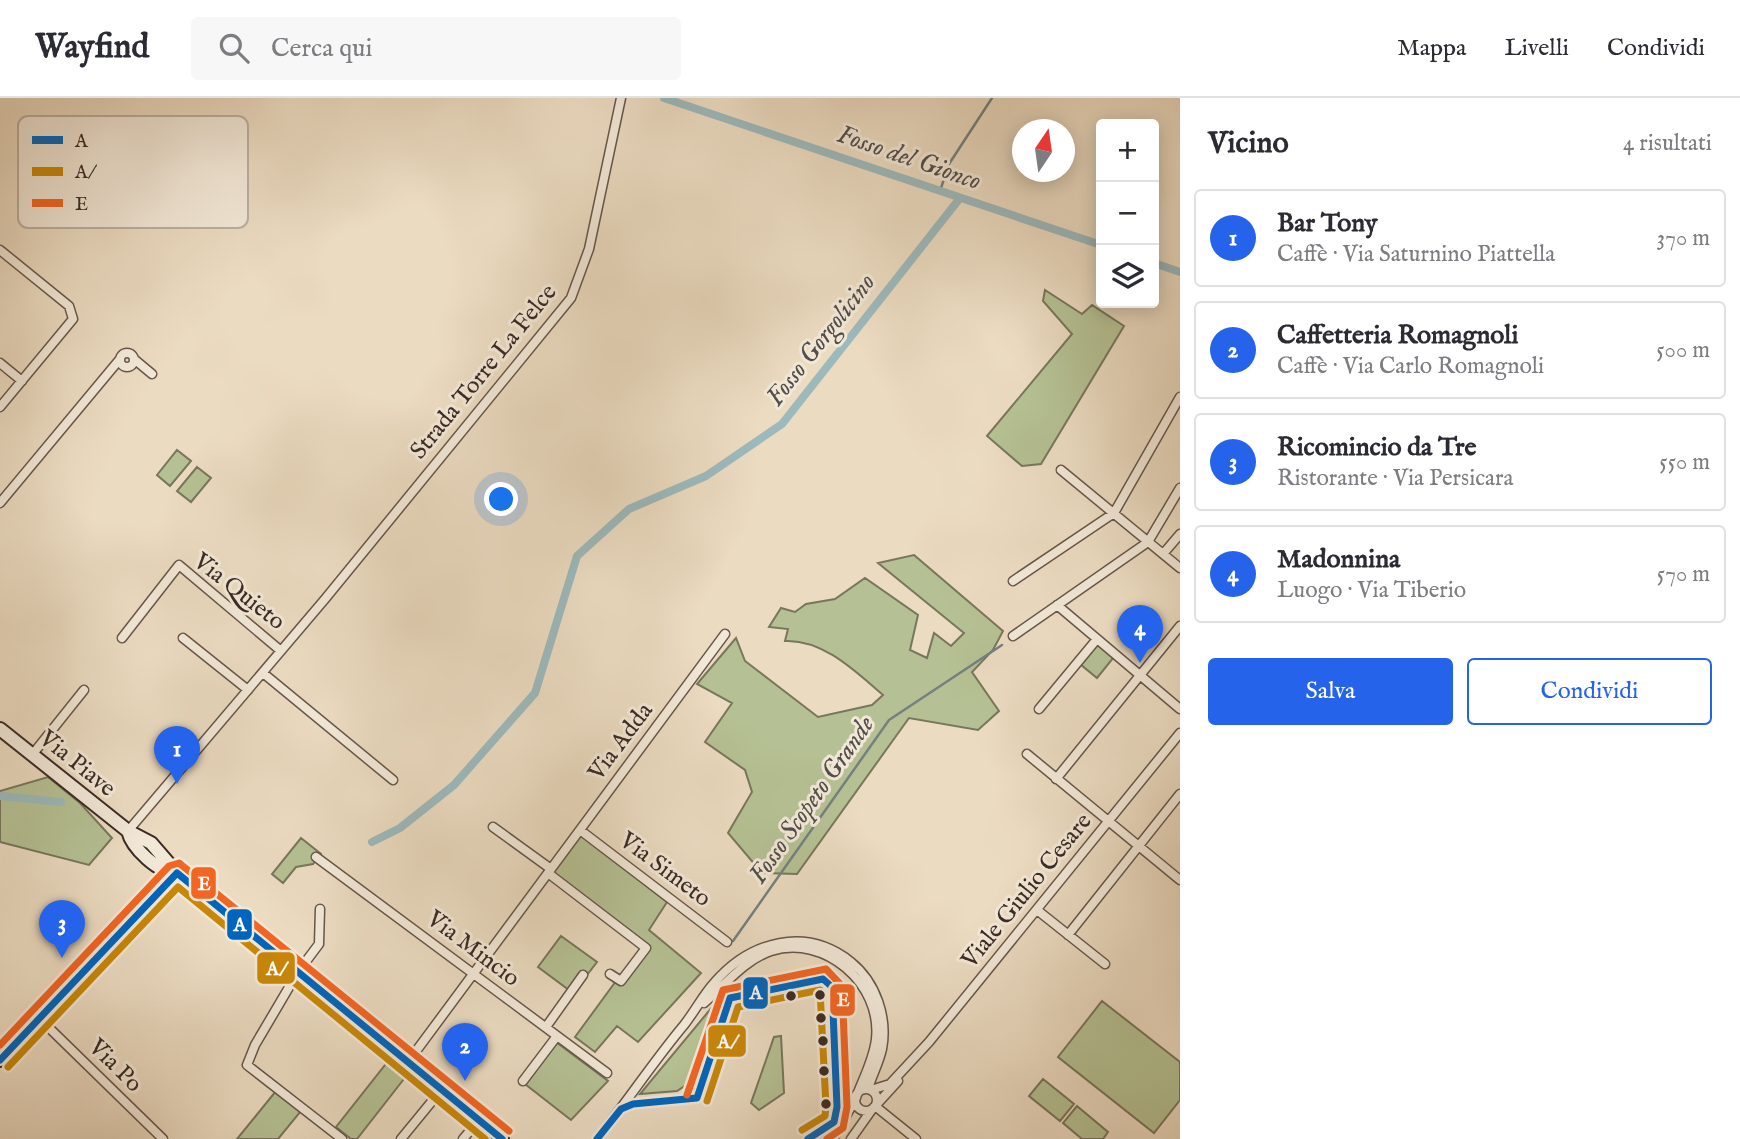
<!DOCTYPE html>
<html lang="it">
<head>
<meta charset="utf-8">
<style>
  body { margin:0; font-family:"IM FELL English",serif; background:#f7f7f7; color:#2b2b33 }
  .controls { position:absolute; right:21px; top:21px; display:grid; overflow:hidden; border-radius:7px; box-shadow:0 4px 18px #0003 }
  .controls button { width:63px; height:63px; display:grid; place-items:center; padding:0; border:0; border-bottom:2px solid #e1e1e2; background:#fff; color:#2b2b33; font:35px sans-serif }
  .compass { position:absolute; left:1012px; top:21px; width:63px; height:63px; border-radius:50%; background:#fff; box-shadow:0 4px 18px #0003; rotate:13deg }
  .you { position:absolute; left:502px; top:402px; width:24px; height:24px; margin:-18px; border:5px solid #fff; border-radius:50%; background:#1a73e8; box-shadow:0 0 0 10px #1a73e833 }
  .badge { display:grid; place-items:center; width:46px; height:46px; border-radius:50%; background:#2563eb; color:#fff; font-size:23px; font-weight:700 }
  .pin { position:absolute; translate:-50% -58px; filter:drop-shadow(0 2px 4px #0008) }
  .pin::after { content:''; position:absolute; top:37px; width:24px; height:21px; background:inherit; clip-path:polygon(0 0,100% 0,50% 100%) }
  .list { margin:0; padding:0; list-style:none }
  h2 { display:flex; justify-content:space-between; align-items:center; height:91px; margin:0; padding:0 28px; font-size:30px }
  h2 small { font-size:23px; font-weight:400; color:#7c7c81 }
  .list li { display:grid; grid-template-columns:46px 1fr auto; gap:21px; align-items:center; box-sizing:border-box; height:98px; margin:0 14px 14px; padding:0 14px; border:2px solid #e1e1e2; border-radius:7px }
  .list b { display:block; font-size:26px; white-space:nowrap }
  .list p { margin:0; font-size:23px; white-space:nowrap; color:#7c7c81 }
  .list em { font-size:23px; font-style:normal; color:#7c7c81 }
  .actions { display:flex; gap:14px; padding:21px 28px }
  .actions a { flex:1; padding:16px 0; border:2px solid #2563eb; border-radius:7px; text-align:center; font-size:24px; color:#2563eb }
  .actions .main { background:#2563eb; color:#fff }
  .icon { flex:none; width:38px; height:38px; fill:none; stroke:currentColor; stroke-width:2; stroke-linecap:round; stroke-linejoin:round }
  .map { position:relative; flex:none; width:1180px; height:1041px; overflow:hidden }
  header { display:flex; align-items:center; gap:42px; box-sizing:border-box; height:98px; padding:0 35px; background:#fff; border-bottom:2px solid #e1e1e2 }
  header strong { font-size:33px }
  nav { display:flex; gap:38px; margin-inline-start:auto; font-size:24px }
  .search { width:490px; height:63px; background:#f7f7f7; display:flex; align-items:center; gap:18px; box-sizing:border-box; padding:0 24px; border-radius:7px; color:#7c7c81; font-size:26px }
  main { display:flex }
  aside { flex:1; background:#fff }
  .map>svg:first-child { display:block }
  .green { fill:#b5c194; stroke:#78765c; stroke-width:2 }
  .lines { fill:none; stroke-linecap:round; stroke-linejoin:round }
  .stream { stroke:#75807f; stroke-width:2.5 }
  .canal { stroke:#9cb9bc; stroke-width:8 }
  .street-casing { stroke:#66564b; stroke-width:11 }
  .secondary-casing { stroke:#3a2a24; stroke-width:16 }
  .street { stroke:#f2e8d7; stroke-width:8 }
  .secondary { stroke:#f2e8d7; stroke-width:12 }
  .bus-1-casing { stroke:#f2e8d7; stroke-width:12 }
  .bus-2-casing { stroke:#f2e8d7; stroke-width:12 }
  .bus-3-casing { stroke:#f2e8d7; stroke-width:12 }
  .bus-1 { stroke:#0065bd; stroke-width:7 }
  .bus-2 { stroke:#c88709; stroke-width:7 }
  .bus-3 { stroke:#f26522; stroke-width:7 }
  .bus-dot { fill:#3a2a24; stroke:#f2e8d7; stroke-width:2.5 }
  .labels { text-anchor:middle; dominant-baseline:central; stroke-width:6; stroke-linejoin:round; paint-order:stroke }
  .street-label { font-size:24px; fill:#3a2a24; stroke:#f2e8d7 }
  .water-label { font-size:26px; font-style:italic; fill:#524e4a; stroke:#f2e8d7 }
  .key { fill:#f2e8d7; stroke:#bbafa1; stroke-width:2 }
  .key-label { font-size:19px; fill:#3a2a24 }
  .line-badge { stroke:#f2e8d7; stroke-width:2.5 }
  .badge-label { font-size:19px; text-anchor:middle; font-weight:bold; fill:#fff }
</style>
</head>
<body>
<header>
<strong>Wayfind</strong>
<div class="search"><svg class="icon" aria-label="search" viewBox="0 0 24 24"><circle cx="10" cy="10" r="6"/><path d="M15 15l6 6"/></svg>Cerca qui</div>
<nav><a>Mappa</a><a>Livelli</a><a>Condividi</a></nav>
</header>
<main>
<div class="map">
<svg width="1180" height="1041" viewBox="0 0 1180 1041">
  <rect width="100%" height="100%" fill="#ebdbc1"/>
  <filter id="stains"><feTurbulence type="fractalNoise" baseFrequency=".00286" numOctaves="4"/><feColorMatrix values="0 0 0 0 .2 0 0 0 0 .09 0 0 0 0 .02 0 0 0 .5 -.17"/></filter>
  <radialGradient id="worn" r=".72"><stop offset=".6" stop-color="#630" stop-opacity="0"/><stop offset="1" stop-color="#630" stop-opacity=".3"/></radialGradient>
  <!-- green -->
  <path class="green" d="M1045 192 1082 216 1092 207 1124 228 1041 366 1022 368 987 338 1072 236 1043 203Z
    M177 352 191 363 170 388 157 377Z
    M197 369 211 380 191 404 177 393Z
    M914 457 1003 533 993 552 972 574 999 613 978 632 909 620 797 776 762 775 728 735 752 694 745 672 705 644 732 605 697 586 736 540 745 563 818 619 872 607 883 597C856 574 823 541 785 543L788 531 769 529 781 510 795 514 806 506 835 501 865 480 918 517 910 552 927 560 934 535 951 548 964 535 878 465Z
    M1097 545 1114 559 1097 580 1080 566Z
    M48 679 80 705 112 740 89 767 0 744V693Z
    M579 736 667 804 649 832 701 875 638 944 617 928 595 954 575 939 616 883 623 887 650 848 551 774Z
    M301 740 321 756 313 766 296 769 283 785 272 776Z
    M561 838 597 864 573 895 538 869Z
    M718 902 686 987 677 993 640 996Z
    M1102 903 1180 964V1002L1154 1035 1058 959Z
    M781 938 784 995 759 1012 751 1005 774 939Z
    M556 944 608 983 571 1022 525 986Z
    M389 962 407 977 357 1041H351L336 1029Z
    M1043 981 1074 1006 1060 1023 1029 998Z
    M276 993 301 1013 278 1041H237Z
    M1077 1008 1108 1034 1103 1041H1082L1063 1025Z"/>
  <g class="lines">
    <!-- stream -->
    <path class="stream" d="M940 93 949 66 992 0
      M733 843 889 622 1002 547"/>
    <!-- canal -->
    <path class="canal" d="M664 0 1101 147
      M1154 165 1180 174
      M0 698 61 704
      M372 744 400 730 454 687 535 595 577 458 629 411 706 378 782 326 960 100"/>
    <!-- street casing -->
    <g class="street-casing">
      <path id="street" d="M0 152 69 208 73 221 0 309
        M120 262a7 7 0 1 1 14 0a7 7 0 1 1-14 0Z
        M134 261 152 276
        M0 265 22 283
        M1061 372 1180 470
        M0 405 120 261
        M1163 456 1180 436
        M1013 483 1114 415 1180 299
        M1057 507 1180 611
        M1013 538 1148 444 1180 390
        M122 540 179 467 281 553
        M183 540 248 592
        M263 575 393 682
        M1039 611 1097 541
        M1027 656 1180 782
        M32 657 84 592
        M1056 681 1180 528
        M493 729 551 771
        M580 732 727 844
        M128 733 325 501 571 200 589 151 621 0
        M316 759 607 975
        M548 775 646 850 621 883 610 876
        M320 811 319 846 298 874 255 947 247 967 342 1041
        M1037 812 1105 866
        M1068 837 1180 696
        M704 905C725 887 744 862 771 853 825 836 882 886 876 941 874 960 864 979 857 997
        M40 921 163 1041
        M546 929 583 877
        M408 964 725 536
        M523 983 557 938
        M855 1002a11 11 0 1 1 22 0a11 11 0 1 1-22 0Z
        M871 992 890 986 929 944 1180 635
        M877 1006 898 983
        M875 1008 916 1041
        M401 1041 442 991
        M463 1041 479 1022
        M597 1041C627 1004 653 964 684 927 695 913 703 897 715 884 751 843 806 828 851 864 876 884 888 920 882 951 879 965 872 977 868 991
        M833 1041 856 1000
        M851 1041 873 1010"/>
    </g>
    <!-- secondary casing -->
    <g class="secondary-casing">
      <path id="secondary" d="M0 631 128 733 151 745 177 775 502 1041
        M128 733C132 750 158 775 177 775
        M0 962 177 775"/>
    </g>
    <!-- street -->
    <use href="#street" class="street"/>
    <!-- secondary -->
    <use href="#secondary" class="secondary"/>
    <!-- bus-1 casing -->
    <g class="bus-1-casing">
      <path id="bus-1" d="M0 962 177 775 502 1041
        M597 1041 621 1011 633 1006 697 1000 730 900 823 881 832 889 837 1009 834 1024 808 1041"/>
    </g>
    <!-- bus-2 casing -->
    <g class="bus-2-casing">
      <path id="bus-2" d="M8 969 178 789 485 1041
        M707 1003 738 909 820 892 826 1008 825 1018 802 1032"/>
    </g>
    <!-- bus-3 casing -->
    <g class="bus-3-casing">
      <path id="bus-3" d="M0 947 169 768 179 765 509 1033
        M687 997 723 892 826 871 842 888 847 1009 843 1030 827 1041"/>
    </g>
    <!-- bus-1 -->
    <use href="#bus-1" class="bus-1"/>
    <!-- bus-2 -->
    <use href="#bus-2" class="bus-2"/>
    <!-- bus-3 -->
    <use href="#bus-3" class="bus-3"/>
  </g>
  <!-- markers -->
  <g class="bus-dot">
    <circle cx="820" cy="897" r="6"/>
    <circle cx="791" cy="898" r="6"/>
    <circle cx="821" cy="920" r="6"/>
    <circle cx="823" cy="943" r="6"/>
    <circle cx="824" cy="973" r="6"/>
    <circle cx="826" cy="1006" r="6"/>
  </g>
  <g class="labels">
    <!-- street labels -->
    <g class="street-label">
      <text transform="translate(484 274) rotate(-51)">Strada Torre La Felce</text>
      <text transform="translate(239 494) rotate(38)">Via Quieto</text>
      <text transform="translate(621 644) rotate(-53)">Via Adda</text>
      <text transform="translate(77 666) rotate(39)">Via Piave</text>
      <text transform="translate(665 772) rotate(37)">Via Simeto</text>
      <text transform="translate(1027 793) rotate(-51)">Viale Giulio Cesare</text>
      <text transform="translate(473 851) rotate(37)">Via Mincio</text>
      <text transform="translate(115 968) rotate(45)">Via Po</text>
    </g>
    <!-- water labels -->
    <g class="water-label">
      <text transform="translate(909 60) rotate(19)">Fosso del Gionco</text>
      <text transform="translate(821 242) rotate(-52)">Fosso Gorgolicino</text>
      <text transform="translate(812 702) rotate(-55)">Fosso Scopeto Grande</text>
    </g>
  </g>
  <!-- legend -->
  <rect x="18" y="18" width="230" height="112" rx="10" class="key"/>
  <rect x="32" y="38" width="31" height="8" fill="#0065bd"/>
  <rect x="32" y="69" width="31" height="9" fill="#c88709"/>
  <rect x="32" y="101" width="31" height="8" fill="#f26522"/>
  <g class="key-label">
    <text x="75" y="49">A</text>
    <text x="75" y="80">A/</text>
    <text x="75" y="112">E</text>
  </g>
  <g class="line-badge">
    <rect x="190" y="768" width="27" height="34" rx="7" fill="#f26522"/>
    <rect x="226" y="810" width="27" height="33" rx="7" fill="#0065bd"/>
    <rect x="256" y="853" width="40" height="34" rx="7" fill="#c88709"/>
    <rect x="742" y="878" width="27" height="34" rx="7" fill="#0065bd"/>
    <rect x="829" y="885" width="27" height="34" rx="7" fill="#f26522"/>
    <rect x="707" y="926" width="40" height="34" rx="7" fill="#c88709"/>
  </g>
  <g class="badge-label">
    <text x="204" y="792">E</text>
    <text x="240" y="833">A</text>
    <text x="276" y="877">A/</text>
    <text x="756" y="901">A</text>
    <text x="843" y="908">E</text>
    <text x="727" y="950">A/</text>
  </g>
  <rect width="100%" height="100%" filter="url(#stains)"/>
  <rect width="100%" height="100%" fill="url(#worn)"/>
</svg>
<div class="controls">
<button>+</button>
<button>−</button>
<button><svg class="icon" aria-label="layers" viewBox="0 0 24 24"><path d="M12 4l9 5-9 5-9-5zM3 14l9 5 9-5"/></svg></button>
</div>
<svg class="compass" viewBox="-18 -18 36 36"><path d="M0-13l5 13h-10z" fill="#e53935"/><path d="M0 13l5-13h-10z" fill="#7c7c81"/></svg>
<div class="you"></div>
<div class="pin badge" style="left:177px;top:686px">1</div>
<div class="pin badge" style="left:465px;top:983px">2</div>
<div class="pin badge" style="left:62px;top:860px">3</div>
<div class="pin badge" style="left:1140px;top:565px">4</div>
</div>
<aside>
<h2>Vicino<small>4 risultati</small></h2>
<ul class="list">
<li><span class="badge">1</span><div><b>Bar Tony</b><p>Caffè · Via Saturnino Piattella</p></div><em>370 m</em></li>
<li><span class="badge">2</span><div><b>Caffetteria Romagnoli</b><p>Caffè · Via Carlo Romagnoli</p></div><em>500 m</em></li>
<li><span class="badge">3</span><div><b>Ricomincio da Tre</b><p>Ristorante · Via Persicara</p></div><em>550 m</em></li>
<li><span class="badge">4</span><div><b>Madonnina</b><p>Luogo · Via Tiberio</p></div><em>570 m</em></li>
</ul>
<div class="actions"><a class="main">Salva</a><a>Condividi</a></div>
</aside>
</main>
</body>
</html>
